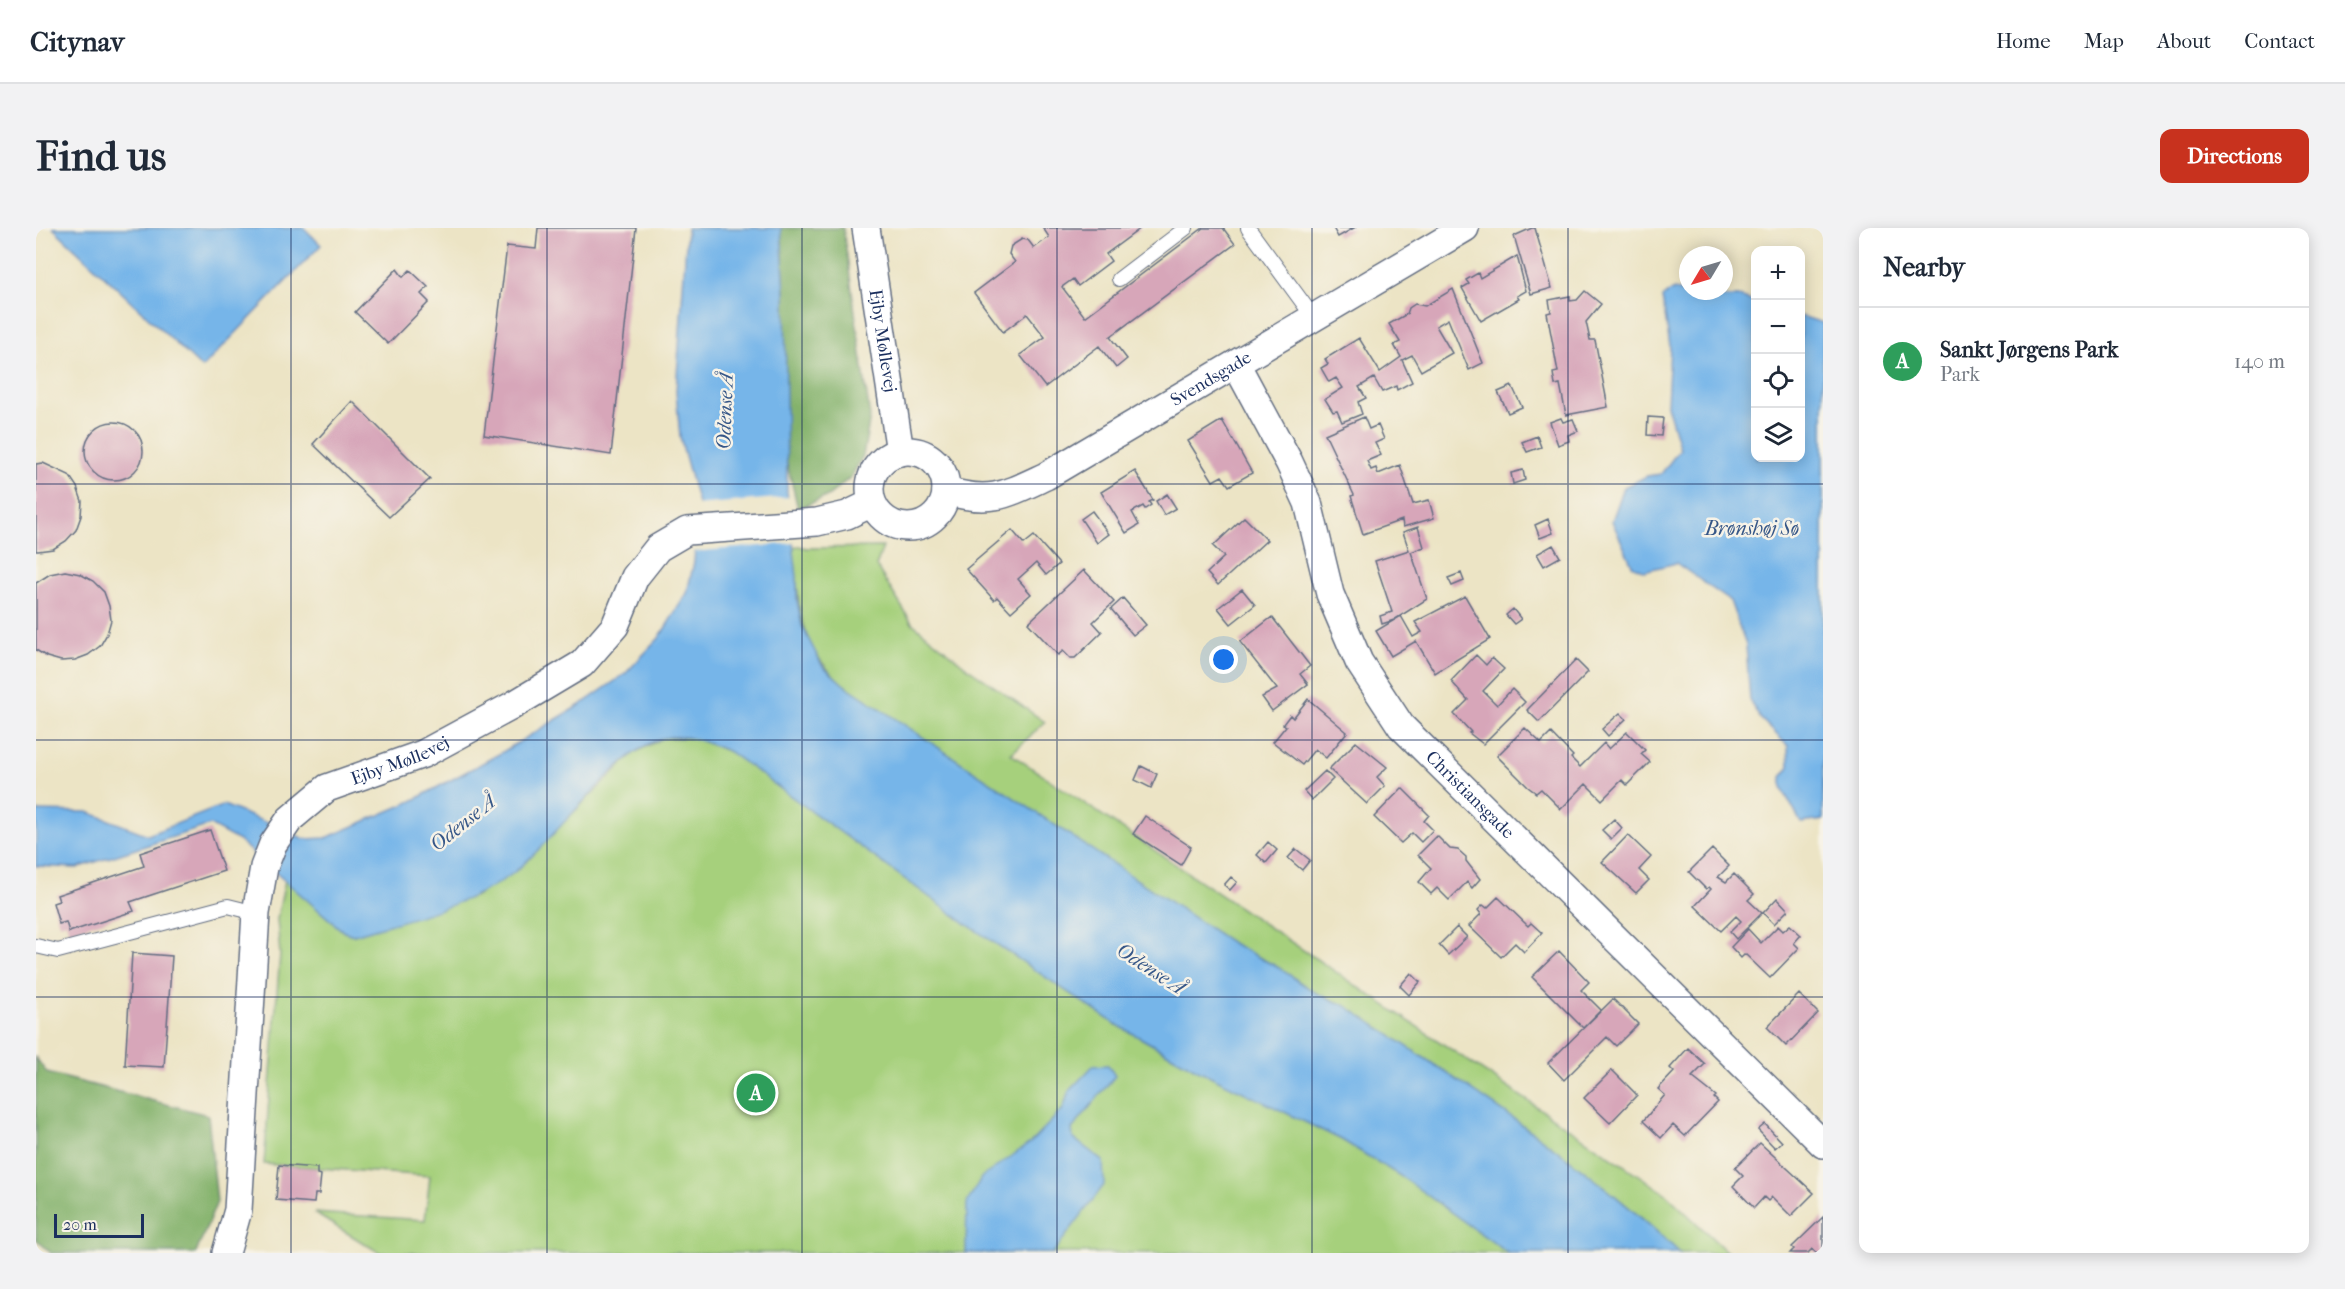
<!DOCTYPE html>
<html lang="en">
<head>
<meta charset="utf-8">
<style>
  body { margin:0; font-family:"IM FELL French Canon",serif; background:#f2f2f3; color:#1f2937 }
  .controls { position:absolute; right:18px; top:18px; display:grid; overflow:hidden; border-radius:12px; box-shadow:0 3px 15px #0003 }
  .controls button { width:54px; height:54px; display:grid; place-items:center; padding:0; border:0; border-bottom:2px solid #e0e1e3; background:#fff; color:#1f2937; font:30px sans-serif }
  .compass { position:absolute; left:1643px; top:18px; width:54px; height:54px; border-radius:50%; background:#fff; box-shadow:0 3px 15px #0003; rotate:232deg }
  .scale { position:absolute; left:18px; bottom:15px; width:90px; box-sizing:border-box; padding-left:6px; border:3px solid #1b2f5e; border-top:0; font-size:16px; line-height:21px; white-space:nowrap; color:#1b2f5e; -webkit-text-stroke:4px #f7f3e8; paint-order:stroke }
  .you { position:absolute; left:1188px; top:432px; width:21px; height:21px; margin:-15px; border:4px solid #fff; border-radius:50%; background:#1a73e8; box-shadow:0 0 0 9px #1a73e833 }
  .badge { display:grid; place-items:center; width:39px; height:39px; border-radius:50%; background:#c8321e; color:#fff; font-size:20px; font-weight:700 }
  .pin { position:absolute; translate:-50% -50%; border:3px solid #fff; box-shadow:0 2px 6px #0006 }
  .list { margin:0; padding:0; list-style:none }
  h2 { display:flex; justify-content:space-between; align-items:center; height:78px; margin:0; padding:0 24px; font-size:26px }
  h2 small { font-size:20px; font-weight:400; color:#747a83 }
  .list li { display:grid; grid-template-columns:39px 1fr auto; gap:18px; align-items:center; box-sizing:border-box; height:108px; padding:0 24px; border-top:2px solid #e0e1e3 }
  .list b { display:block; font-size:22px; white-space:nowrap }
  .list p { margin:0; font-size:20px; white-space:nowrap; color:#747a83 }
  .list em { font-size:20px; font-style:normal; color:#747a83 }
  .icon { flex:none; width:33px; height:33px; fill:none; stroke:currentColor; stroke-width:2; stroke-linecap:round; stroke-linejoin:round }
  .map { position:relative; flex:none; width:1787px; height:1025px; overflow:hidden; border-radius:12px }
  header { display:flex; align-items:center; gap:36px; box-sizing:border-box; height:84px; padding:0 30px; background:#fff; border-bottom:2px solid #e0e1e3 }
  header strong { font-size:28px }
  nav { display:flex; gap:33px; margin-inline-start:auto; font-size:21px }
  .intro { display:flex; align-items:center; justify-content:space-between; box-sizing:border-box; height:144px; padding:0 36px }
  h1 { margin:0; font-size:42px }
  .button { padding:15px 27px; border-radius:12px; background:#c8321e; color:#fff; font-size:21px; font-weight:700 }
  main { display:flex; gap:36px; padding:0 36px }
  aside { flex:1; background:#fff; border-radius:12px; box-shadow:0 3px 15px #0003 }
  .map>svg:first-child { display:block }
  .green { fill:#a6d07c; stroke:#60806d; stroke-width:1.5 }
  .forest { fill:#84b26c; stroke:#507065; stroke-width:1.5 }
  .water { fill:#76b5e9; stroke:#4872a4; stroke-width:1.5 }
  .pier { fill:#ece4c5 }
  .building { fill:#d7a6b9 }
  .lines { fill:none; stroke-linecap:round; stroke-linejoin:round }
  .lane-casing { stroke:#646e82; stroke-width:16 }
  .street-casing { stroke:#646e82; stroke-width:30 }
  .lane { stroke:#fff; stroke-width:14 }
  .street { stroke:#fff; stroke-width:27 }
  .grid { fill:none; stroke:#1b2f5e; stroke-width:1.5; stroke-opacity:0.55 }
  .labels { text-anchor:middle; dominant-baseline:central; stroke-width:5; stroke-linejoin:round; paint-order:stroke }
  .street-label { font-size:18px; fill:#1b2f5e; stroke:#f7f3e8 }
  .water-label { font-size:20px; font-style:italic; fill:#365788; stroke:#f7f3e8 }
</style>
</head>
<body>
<header>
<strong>Citynav</strong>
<nav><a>Home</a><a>Map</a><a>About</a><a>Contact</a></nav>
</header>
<div class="intro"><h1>Find us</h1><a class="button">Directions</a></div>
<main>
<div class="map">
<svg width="1787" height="1025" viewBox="0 0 1787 1025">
  <rect width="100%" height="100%" fill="#f7f3e8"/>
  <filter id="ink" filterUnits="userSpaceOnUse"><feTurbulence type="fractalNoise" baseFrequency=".0167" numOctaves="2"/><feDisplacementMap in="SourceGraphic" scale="12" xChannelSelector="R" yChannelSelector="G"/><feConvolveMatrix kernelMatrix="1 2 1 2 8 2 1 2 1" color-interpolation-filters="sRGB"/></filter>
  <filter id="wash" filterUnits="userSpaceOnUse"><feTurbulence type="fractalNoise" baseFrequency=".008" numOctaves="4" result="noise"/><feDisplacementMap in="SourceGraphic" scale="24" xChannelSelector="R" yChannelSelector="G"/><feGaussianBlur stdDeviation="1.35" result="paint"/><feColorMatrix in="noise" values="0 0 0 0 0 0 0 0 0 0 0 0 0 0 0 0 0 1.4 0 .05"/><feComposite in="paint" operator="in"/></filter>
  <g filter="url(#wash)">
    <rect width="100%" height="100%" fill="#ece4c5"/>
    <!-- green -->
    <path class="green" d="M763 318 771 320 847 319 840 338 876 395 932 440 1009 494 975 526 1629 965 1692 1025H1644C1543 929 1426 855 1310 778L1280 765 1243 740 1196 715 807 456C755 411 767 378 756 319Z
      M627 510H659L694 524 932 697 1078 795 1160 841 1306 912 1366 949 1472 1025H344L278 985 389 992 394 948 228 936 244 726 241 691 249 652 308 704 318 707 440 668 474 647 598 525Z"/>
    <!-- forest -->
    <path class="forest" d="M745 0H807L834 189 827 228 815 249 792 268 762 281 749 227V67Z
      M0 830 11 845 172 887 181 974 160 1025H15L0 1011Z"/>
    <!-- water -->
    <path class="water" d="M17 0H268L285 17 166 140Z
      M651 0H745L749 67 751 263 761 349V372L766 398 786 437 807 456 1196 715 1243 740 1280 765 1310 778C1426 855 1543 929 1644 1025H1472L1366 949 1306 912 1160 841 1078 795 932 697 694 524C672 515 652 505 628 510 582 519 515 619 472 649 426 680 370 691 318 707L308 704 203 613 174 597 41 640 0 638V583L52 584 112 607 188 577 269 611 290 610 376 573 465 525 544 477 589 446 623 410 651 365 658 334 662 276 644 209 640 163Z
      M1638 61 1660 69H1703L1719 74 1720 230H1764L1765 88 1787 95V592L1765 595 1746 560V549L1753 540 1752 518 1724 490 1714 473 1710 417 1694 373 1640 335 1608 343 1596 337 1576 293 1588 259 1611 248 1625 246 1644 221 1631 177 1634 118 1626 69Z
      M1072 837 1079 848 1036 901 1037 910 1067 933 1068 957 1017 1025H930L931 975 945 950 994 915 1027 881 1033 863 1057 838Z"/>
    <!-- pier -->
    <path class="pier" d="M754 269 758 315 656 324 659 277Z"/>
    <g id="blocks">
      <!-- building -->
      <path class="building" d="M502 0H600L575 227 448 207 471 18 500 21Z
        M1007 0H1105L1070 26 1075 33 1042 58 1037 51 1026 59 1049 89 1167 0H1187L1199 16 1074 109 1091 131 1080 140 1063 118 1009 159 984 127 1009 109 991 86 967 104 938 65 979 34 973 26 975 18 986 11 992 12 998 20 1013 9Z
        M1297 0H1318L1302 9Z
        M1496 0H1499L1516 60 1495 66 1478 8Z
        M1481 28 1490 63 1481 68 1483 71 1445 93 1426 60 1433 56 1430 52 1442 45 1444 50Z
        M361 41 367 49 374 42 392 59 385 66 393 74 352 116 319 84Z
        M1417 61 1447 135 1433 142 1412 91 1400 98 1416 125 1385 143 1376 127 1366 132 1376 154 1361 162 1360 158 1346 164 1338 150 1323 159 1330 170 1322 174 1326 186 1306 194 1301 183 1297 184 1289 171 1307 160 1300 150 1293 154 1285 140 1292 136 1289 131 1323 110 1344 144 1365 129 1358 117 1364 114 1353 96 1371 86 1373 80 1379 76 1389 78Z
        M1549 63 1565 76 1550 94 1554 112H1559L1572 179 1530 187 1524 156 1519 157 1517 145 1522 144 1511 85 1515 84 1513 72 1534 68V73L1541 72Z
        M1476 158 1486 179 1472 185 1462 164Z
        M316 173 394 251 353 289 277 216Z
        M1328 189 1333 201 1342 197 1348 211 1339 215 1345 227 1331 233 1335 242 1340 240 1342 246 1364 237 1377 276 1393 272 1398 290 1367 299 1366 292 1327 306 1315 268 1318 267 1289 206Z
        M1612 189 1627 190 1625 208 1611 207Z
        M1525 190 1527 194 1537 191 1542 203 1532 207 1533 213 1522 217 1514 194Z
        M1186 192 1216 245 1193 258 1186 248 1177 253 1152 213Z
        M49 223a29 29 0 1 1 58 0a29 29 0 1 1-58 0Z
        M1501 208 1505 219 1491 224 1486 214Z
        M7 235 33 247 41 259 46 273 45 288 40 302 30 313 17 321 2 323H0V236Z
        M1487 242 1489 252 1477 256 1475 245Z
        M1099 243 1117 272 1113 274 1115 277 1109 281 1107 278 1096 284 1103 297 1090 305 1065 264Z
        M1131 266 1140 280 1128 287 1120 273Z
        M1056 283 1073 306 1061 315 1045 291Z
        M1208 289 1231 312 1182 357 1171 345 1188 329 1177 318Z
        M1512 291 1517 305 1504 310 1499 297Z
        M1382 299 1388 319 1375 324 1391 371 1358 392 1346 396 1344 388 1356 384 1339 333 1373 322 1367 304Z
        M976 302 988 316 998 308 1023 336 1010 347 1000 335 982 351 995 366 975 384 961 369 958 372 930 341Z
        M1517 317 1524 329 1508 338 1501 326Z
        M1048 342 1078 374 1057 394 1066 404 1039 430H1034L1027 423 1022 427 992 395Z
        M29 343 44 346 57 353 68 364 73 378 75 392 71 406 64 418 52 427 39 432 25 433 11 429 0 422V355L14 346Z
        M1425 345 1428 353 1416 358 1412 350Z
        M1206 361 1219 377 1195 396 1182 380Z
        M1429 368 1454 411 1399 445 1380 413 1355 428 1340 403 1365 388 1377 409 1386 404 1379 394Z
        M1087 370 1110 397 1097 407 1075 381Z
        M1477 381 1485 391 1478 396 1470 387Z
        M1236 389 1274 438 1264 446 1272 456 1236 483 1226 469 1241 461 1204 414Z
        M1440 427 1450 437 1456 430 1468 441 1447 463 1461 477 1476 461 1489 474 1447 516 1433 505 1435 504 1418 486 1432 472 1415 453Z
        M1540 432 1552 444 1503 494 1491 482Z
        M1272 471 1311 504 1290 530 1279 521 1266 537 1237 514 1250 498 1247 496 1254 487 1257 490Z
        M1584 485 1590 491 1572 508 1566 501Z
        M1489 500 1505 515 1515 505 1537 528 1535 530 1544 539 1568 515 1573 521 1591 504 1609 522 1605 526 1614 534 1591 557 1586 552 1566 572 1550 556 1525 581 1505 561 1500 565 1492 559 1461 528Z
        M1320 514 1351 539 1341 549 1349 558 1331 576 1293 541Z
        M1105 538 1121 546 1115 560 1099 552Z
        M1289 543 1297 551 1276 572 1268 563Z
        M1366 560 1393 587 1388 593 1397 602 1385 614 1376 605 1365 615 1338 589Z
        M1109 588 1155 619 1145 637 1097 606Z
        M1578 591 1586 600 1575 611 1566 602Z
        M174 602 188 643 94 674 98 683 33 704 30 694 23 696 17 675 23 673 21 667 108 638 104 625Z
        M1592 607 1615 629 1603 642 1613 652 1600 665 1566 634Z
        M1401 608 1414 621 1422 622 1430 629V633L1444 651 1436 660 1431 654 1413 672 1401 660 1395 666 1383 654 1395 640 1382 627Z
        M1232 614 1241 622 1230 635 1221 627Z
        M1260 621 1274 632 1266 642 1252 630Z
        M1676 621 1693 638 1682 649 1690 654 1698 646 1718 666 1712 672 1726 685 1700 711 1694 704 1705 693 1700 688 1685 703 1659 678 1675 661 1673 659 1670 661 1653 644Z
        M1195 649 1201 654 1194 662 1188 657Z
        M1462 669 1492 698 1495 695 1506 705 1488 724 1479 715 1465 729 1433 698 1445 686 1442 682 1447 677 1451 680Z
        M1741 670 1752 682 1738 696 1727 685Z
        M1754 697 1765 707 1758 715 1763 720 1734 750 1709 726 1705 730 1695 719 1712 701 1725 715 1742 698 1747 703Z
        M1421 699 1431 709 1412 727 1403 717Z
        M1523 723 1553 754 1545 762 1565 782 1547 800 1496 749Z
        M96 725 136 728 128 839 89 837Z
        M1375 745 1384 754 1373 767 1364 758Z
        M1763 766 1782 785 1750 818 1731 799Z
        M1577 771 1602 796 1580 818 1571 809 1528 852 1512 835Z
        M1652 820 1669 836 1656 849 1680 868 1678 870 1682 874 1649 908 1637 897 1625 910 1607 893 1629 867 1622 861 1638 844 1634 840Z
        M1576 842 1601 867 1574 895 1548 870Z
        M1729 896 1746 914 1739 920 1722 902Z
        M1724 915 1778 965 1755 988 1736 969 1732 973 1728 969 1718 980 1697 958 1707 948 1699 940Z
        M243 937 281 940V946L285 947 283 966H279L278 975 240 972Z
        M1787 989V1025H1780L1776 1021 1772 1025H1754L1758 1021 1756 1019Z"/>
    </g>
  </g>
  <g filter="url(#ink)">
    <use href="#blocks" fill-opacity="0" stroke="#646e82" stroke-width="1.5"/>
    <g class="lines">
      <!-- lane casing -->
      <g class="lane-casing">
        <path id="lane" d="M1212 0 1278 90
          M1083 51 1150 0
          M0 718 22 723 192 678 220 685"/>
      </g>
      <!-- street casing -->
      <g class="street-casing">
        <g id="street">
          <path id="s1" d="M830 0 864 224"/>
          <path id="s2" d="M1200 136 1253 234 1272 275 1294 366 1323 434 1365 498 1787 916"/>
          <circle cx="872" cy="261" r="38"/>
          <path id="s3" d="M910 263C955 276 969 267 1010 248L1429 0"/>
          <path id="s4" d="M190 1025 202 982 220 685 228 639 237 616 254 591 291 560 387 526 474 479 546 436 579 398 599 349 622 320 651 303 781 294 811 287 836 275"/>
        </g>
      </g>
      <!-- lane -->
      <use href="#lane" class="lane"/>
      <!-- street -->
      <use href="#street" class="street"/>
    </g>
  </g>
  <!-- grid -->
  <path class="grid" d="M255 0V1025M511 0V1025M766 0V1025M1021 0V1025M1276 0V1025M1532 0V1025M0 256H1787M0 512H1787M0 769H1787"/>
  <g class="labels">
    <!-- street labels -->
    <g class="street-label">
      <text stroke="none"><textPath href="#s1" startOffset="114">Ejby Møllevej</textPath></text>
      <text stroke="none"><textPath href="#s3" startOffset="296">Svendsgade</textPath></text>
      <text stroke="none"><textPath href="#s4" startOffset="570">Ejby Møllevej</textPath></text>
      <text stroke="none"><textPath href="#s2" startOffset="498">Christiansgade</textPath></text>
    </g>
    <!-- water labels -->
    <g class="water-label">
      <text transform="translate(689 183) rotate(-88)">Odense Å</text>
      <text x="1716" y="300">Brønshøj Sø</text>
      <text transform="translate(427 595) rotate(-39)">Odense Å</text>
      <text transform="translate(1115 741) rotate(33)">Odense Å</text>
    </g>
  </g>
</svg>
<div class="controls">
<button>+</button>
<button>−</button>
<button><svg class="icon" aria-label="locate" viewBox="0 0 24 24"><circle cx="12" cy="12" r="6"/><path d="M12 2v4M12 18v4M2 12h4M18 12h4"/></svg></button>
<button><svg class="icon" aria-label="layers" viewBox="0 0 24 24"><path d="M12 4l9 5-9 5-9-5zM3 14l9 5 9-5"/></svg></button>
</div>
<svg class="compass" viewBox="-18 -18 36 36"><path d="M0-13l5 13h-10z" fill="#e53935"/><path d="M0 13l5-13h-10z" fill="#747a83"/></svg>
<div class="scale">20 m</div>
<div class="you"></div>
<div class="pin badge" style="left:720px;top:865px;background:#2e9e5b">A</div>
</div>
<aside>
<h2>Nearby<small></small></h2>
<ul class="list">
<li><span class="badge" style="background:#2e9e5b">A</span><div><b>Sankt Jørgens Park</b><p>Park</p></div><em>140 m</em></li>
</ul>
</aside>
</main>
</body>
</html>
